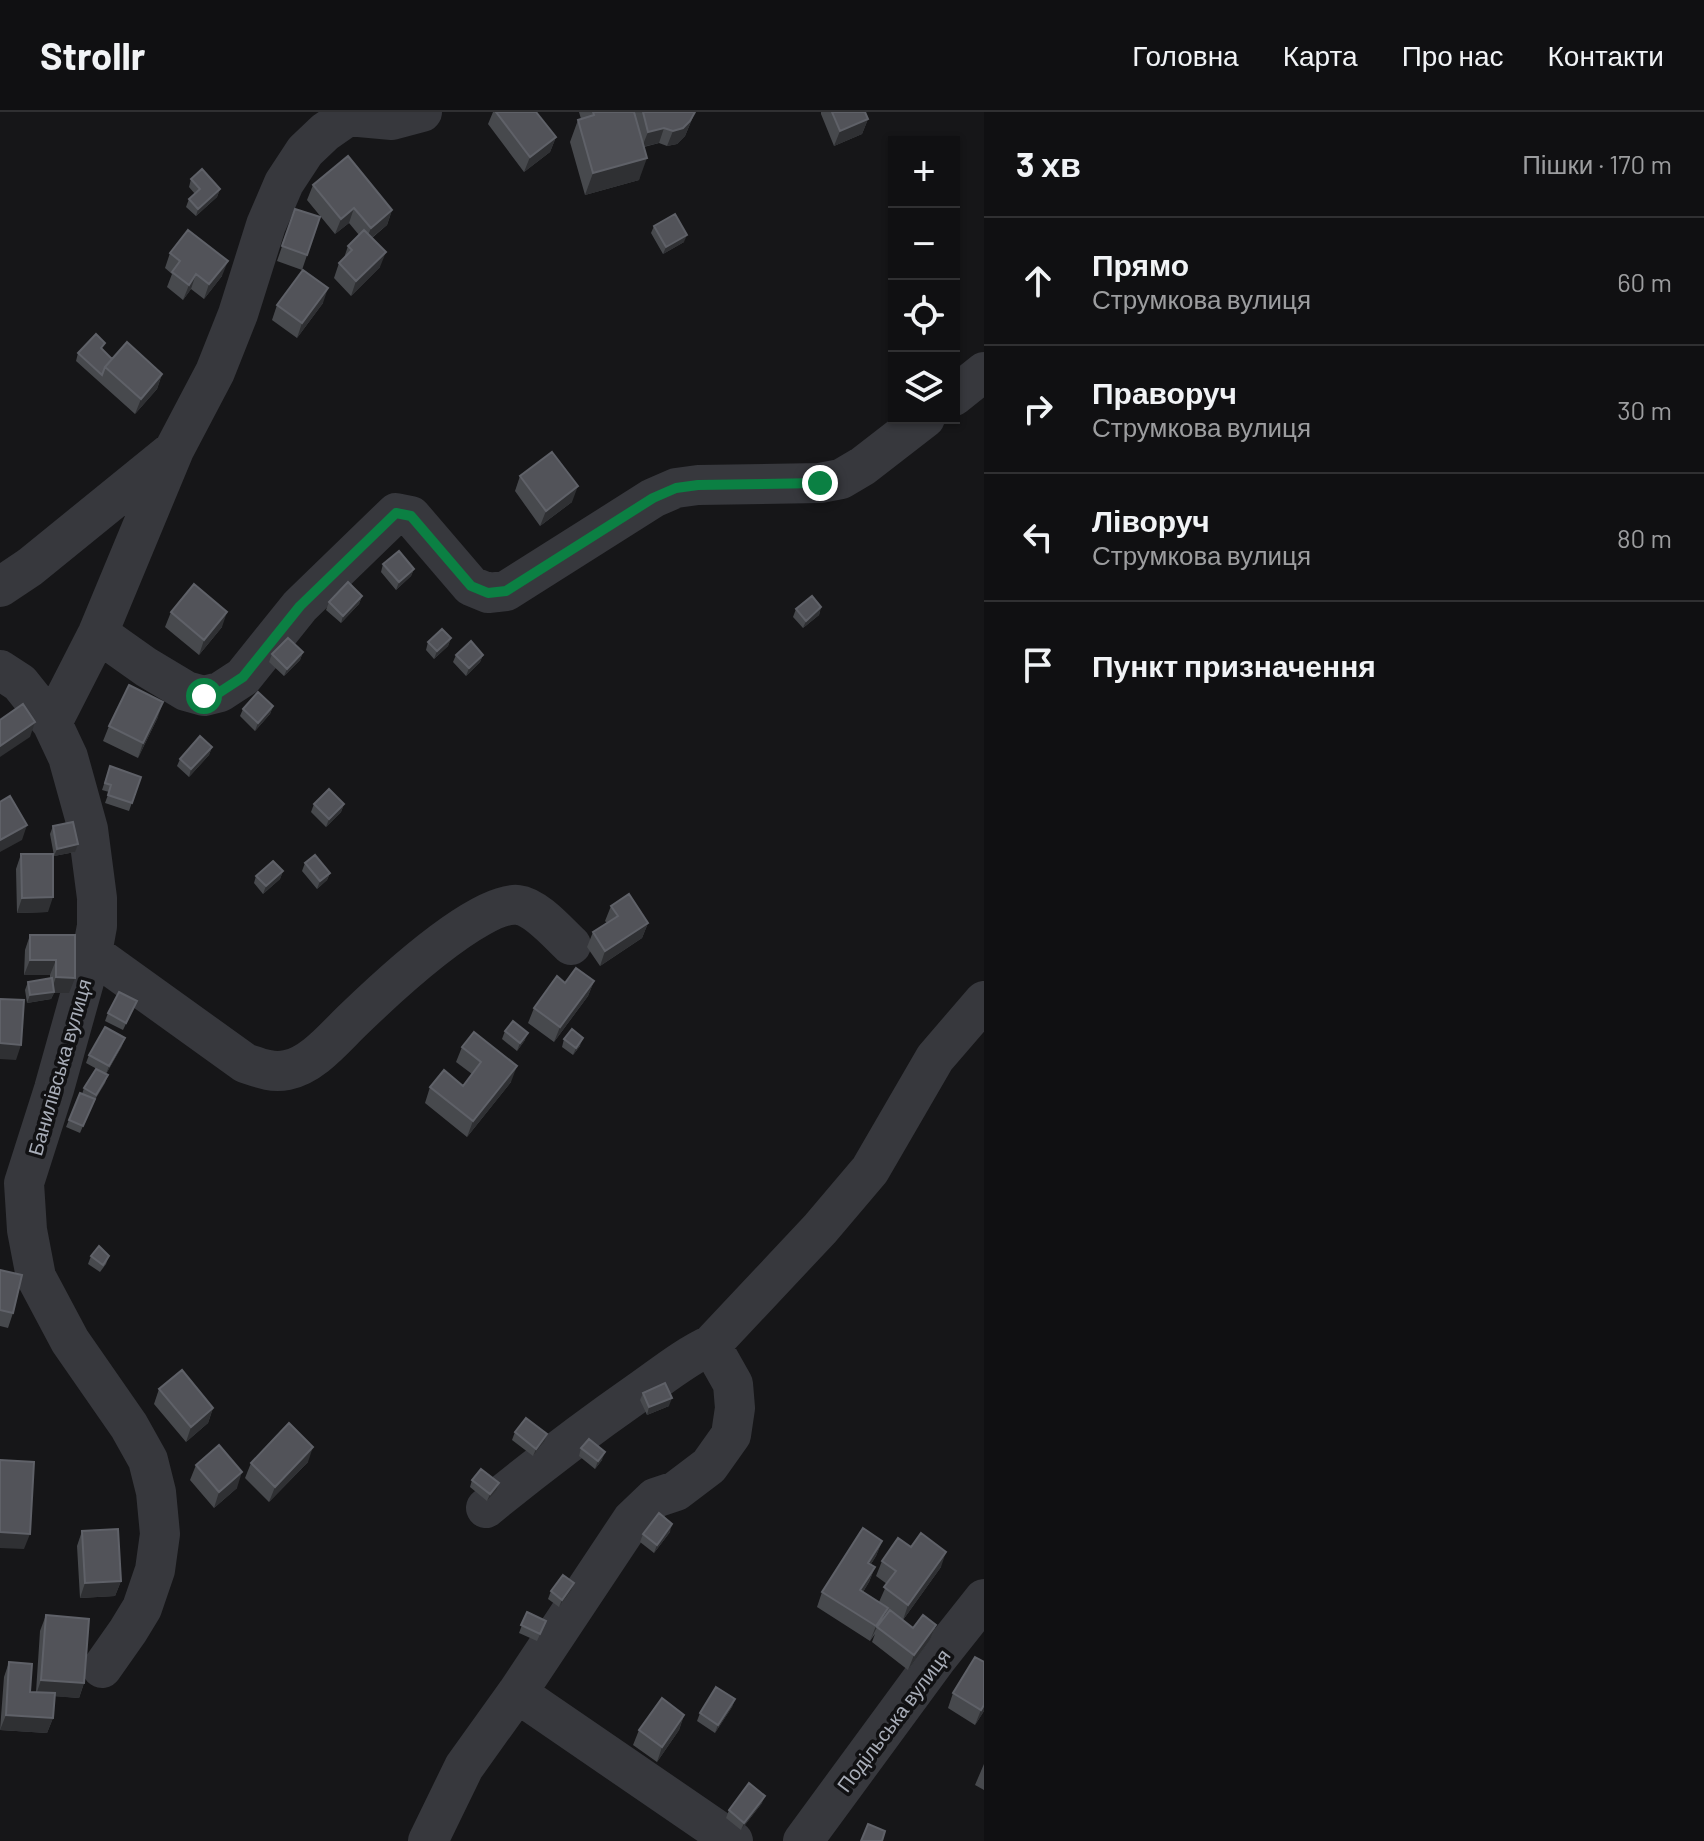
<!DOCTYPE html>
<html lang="uk">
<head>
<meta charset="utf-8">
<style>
  body { margin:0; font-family:Barlow,sans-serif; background:#1e1e20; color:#f1f3f6 }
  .controls { position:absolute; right:24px; top:24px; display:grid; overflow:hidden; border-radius:0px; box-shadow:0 2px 6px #0004 }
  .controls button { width:72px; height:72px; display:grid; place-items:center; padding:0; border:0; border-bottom:2px solid #303032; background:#101012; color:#f1f3f6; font:40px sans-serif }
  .stop { position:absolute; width:24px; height:24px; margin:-18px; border:6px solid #0b8043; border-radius:50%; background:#fff }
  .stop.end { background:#0b8043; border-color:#fff; box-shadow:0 2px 8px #0008 }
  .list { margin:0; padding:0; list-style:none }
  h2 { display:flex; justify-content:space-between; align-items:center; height:104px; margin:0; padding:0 32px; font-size:34px }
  h2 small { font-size:26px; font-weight:400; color:#9c9d9f }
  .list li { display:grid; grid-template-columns:52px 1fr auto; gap:24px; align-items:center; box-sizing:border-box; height:128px; padding:0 32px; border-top:2px solid #303032 }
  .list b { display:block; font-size:30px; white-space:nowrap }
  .list p { margin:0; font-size:26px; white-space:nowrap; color:#9c9d9f }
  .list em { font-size:26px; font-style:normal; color:#9c9d9f }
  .icon { flex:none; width:44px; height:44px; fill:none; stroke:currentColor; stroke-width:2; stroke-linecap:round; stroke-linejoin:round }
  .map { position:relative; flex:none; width:984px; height:1729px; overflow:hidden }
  header { display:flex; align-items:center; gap:48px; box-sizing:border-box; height:112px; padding:0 40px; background:#101012; border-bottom:2px solid #303032 }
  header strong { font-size:38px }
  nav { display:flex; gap:44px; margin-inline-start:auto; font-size:28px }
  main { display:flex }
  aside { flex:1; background:#101012 }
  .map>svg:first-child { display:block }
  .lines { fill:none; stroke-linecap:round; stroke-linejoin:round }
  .minor { stroke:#37383d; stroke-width:40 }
  .wall { fill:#47494d }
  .shaded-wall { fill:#2f3033 }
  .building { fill:#525359; stroke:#5f6168; stroke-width:2 }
  .route { stroke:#0b8043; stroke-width:10 }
  .labels { text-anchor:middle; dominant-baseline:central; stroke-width:7; stroke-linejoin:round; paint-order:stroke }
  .street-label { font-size:20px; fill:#a8adb8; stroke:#111113 }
</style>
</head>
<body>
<header>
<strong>Strollr</strong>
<nav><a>Головна</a><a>Карта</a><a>Про нас</a><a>Контакти</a></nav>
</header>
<main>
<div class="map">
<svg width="984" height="1729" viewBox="0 0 984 1729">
  <rect width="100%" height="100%" fill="#161618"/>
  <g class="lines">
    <!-- minor -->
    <path class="minor" d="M954 284 984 260
      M0 475 30 455 174 338 215 260 238 202 266 113 284 71 305 39 325 20 348 4 392 8 422 0
      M98 521 146 555 186 579 204 584 220 580 243 565 300 494 396 401 411 404 471 474 488 481 506 479 653 386 676 376 698 373 820 371 841 367 863 354 925 306
      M0 558 20 571 52 611
      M92 841 245 951C260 956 271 961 287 958 313 953 335 925 354 907 383 879 479 788 518 793 536 795 558 821 571 833
      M486 1396C536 1355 586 1317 639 1280 662 1264 685 1245 711 1233L820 1117 870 1058 935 946 984 889
      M102 1556 128 1519 142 1496 155 1458 160 1422 156 1380 148 1348 129 1314 70 1229 36 1165 27 1118 24 1071 54 977 92 841 97 814V786L88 717 68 645 52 611 98 521 174 338
      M517 1581 733 1729
      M428 1729 464 1655 517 1581 632 1408 655 1386 676 1379 709 1354 731 1323 735 1296 733 1272 711 1233
      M803 1729 938 1545 984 1487"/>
  </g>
  <!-- wall -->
  <path class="wall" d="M493 0H536L556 25 550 40 524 60 488 12Z
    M579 0H695L685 24 677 32 667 34 659 31 644 35 639 68 585 83 570 30 578 8 581 7Z
    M821 0H866H865L868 7 862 22 834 34 821 2Z
    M191 67 220 77 217 85 196 104 186 95 189 87 195 82 189 75Z
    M313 73 392 98 387 113 372 126 380 155 351 184 334 166 339 151 344 146 348 134 359 123 349 111 335 122 307 88Z
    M295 97 320 105 302 158 277 149Z
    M654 114 684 130 663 142 651 121Z
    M170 141 222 164 204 187 191 177 183 188 167 175 172 162 165 156Z
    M323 191 297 226 272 208 277 193Z
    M103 238 112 247 162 262 157 277 135 302 76 249 78 241Z
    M520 364 572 390 540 414 515 379Z
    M383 452 414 457 411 464 396 478 381 460Z
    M362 484 359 492 341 511 326 498 329 490Z
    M821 495 819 503 803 516 793 505 796 497Z
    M171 500 222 515 199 543 165 515Z
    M451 526 448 534 434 547 426 538 428 530Z
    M303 540 300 548 284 564 269 550 272 542Z
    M456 543H483L480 550 466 564 453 550Z
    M273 594 270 602 255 619 240 604 243 597Z
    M158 605 138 646 103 629 109 614Z
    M212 635 209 643 189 665 177 654 180 647Z
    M110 654 141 665 129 699 105 691 109 680 102 678Z
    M314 692H344L341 700 326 715 311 700Z
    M53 714 75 740 54 744 50 722Z
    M21 742 48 800 17 801 16 757Z
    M305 751 330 761 327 768 317 777 302 759Z
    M283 759 280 767 263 782 254 771 256 764Z
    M611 794 648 811 642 826 600 854 587 835 593 820 607 811 605 809Z
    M30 823H75L69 881H54L51 887 27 891 25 878 28 870 50 866V863H24L25 838Z
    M594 869 588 884 554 930 528 911 534 896Z
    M137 889 123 918 105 909 108 901Z
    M505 919 525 928 517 939 502 927Z
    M564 927 580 934 573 943 562 935Z
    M122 934 106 962 86 951 89 943Z
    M462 935 511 970 467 1025 425 991 430 975 463 974 472 962 456 950Z
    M108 963 105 971 93 991 80 1021 66 1015 80 981 82 982 84 976Z
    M91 1144H109L106 1152 100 1160 88 1152Z
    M0 1158 13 1201 8 1216 0 1214Z
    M159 1277 213 1296 208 1311 186 1330 154 1292Z
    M643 1281 669 1294 647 1303 640 1288Z
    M515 1320 544 1330 533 1344 512 1328Z
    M581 1336 602 1348 595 1357 579 1344Z
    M308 1350 269 1390 245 1366 251 1351Z
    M196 1353 237 1376 214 1396 190 1368Z
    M472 1368 496 1379 487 1389 470 1375Z
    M82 1419 121 1469 115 1484 80 1486 77 1434Z
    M670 1420 654 1441 640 1430 643 1422Z
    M882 1429 876 1444 871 1452 875 1455 869 1470 863 1480 879 1490 887 1472 876 1464 882 1449 941 1455 903 1508 913 1516 936 1513 930 1528 908 1558 872 1530 875 1522 870 1529 817 1495 822 1480Z
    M551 1479H571L559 1495 548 1487Z
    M527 1500 546 1509 537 1529 519 1521Z
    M46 1503 84 1571 79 1586 55 1584 53 1606 47 1621 0 1618 4 1565 9 1550 30 1580H36L40 1519Z
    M984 1550V1599L975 1613 948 1596 953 1581Z
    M735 1587 732 1595 715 1621 697 1609 700 1601Z
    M684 1603 679 1618 657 1650 633 1633 639 1618Z
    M984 1652V1678L975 1673Z
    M762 1691 741 1718 726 1706 729 1698Z"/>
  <!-- shaded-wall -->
  <path class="shaded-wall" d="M695 0 685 24 677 32 667 34 673 19Z
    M868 7 862 22 834 34 840 19Z
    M664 16 659 31 642 35 648 20Z
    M556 25 550 40 524 60 530 45Z
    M647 46 639 68 585 83 593 61Z
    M220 77 217 85 196 104 198 97Z
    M354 96 349 111 335 122 341 107Z
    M392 98 387 113 365 131 371 116Z
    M687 123 684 130 663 142 666 135Z
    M386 140 380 155 351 184 356 169Z
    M228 149 222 164 204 187 209 172Z
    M196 162 191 177 183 188 189 173Z
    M328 176 323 191 297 226 302 211Z
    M162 262 157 277 135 302 141 287Z
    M578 374 572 390 540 414 546 399Z
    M414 457 411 464 396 478 399 470Z
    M362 484 359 492 341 511 343 504Z
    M821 495 819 503 803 516 806 509Z
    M227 500 222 515 199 543 204 528Z
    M451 526 448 534 434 547 437 539Z
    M303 540 300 548 284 564 287 557Z
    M483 543 480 550 466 564 469 556Z
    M163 590 158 605 138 646 143 631Z
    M273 594 270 602 255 619 258 611Z
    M35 610 30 625 0 645V634Z
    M212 635 209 643 189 665 191 657Z
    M344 692 341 700 326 715 329 707Z
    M27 713 22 728 0 740V728Z
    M78 732 75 740 54 744 57 737Z
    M283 759 280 767 263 782 266 774Z
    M330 761 327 768 317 777 320 769Z
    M53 785 48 800 17 801 22 786Z
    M648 811 642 826 600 854 605 839Z
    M30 848H56L50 863H24Z
    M56 865 75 866 69 881H54L51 887 27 891 30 883 51 880Z
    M594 869 588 884 554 930 560 915Z
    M528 921 525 928 517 939 520 931Z
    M125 926 122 934 106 962 109 954Z
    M583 926 580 934 573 943 576 936Z
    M0 931 21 933 16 948 0 947Z
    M517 954 511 970 467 1025 473 1009Z
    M672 1286 669 1294 647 1303 649 1295Z
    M213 1296 208 1311 186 1330 191 1315Z
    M547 1322 544 1330 533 1344 536 1337Z
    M313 1335 308 1350 269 1390 275 1375Z
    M605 1340 602 1348 595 1357 598 1349Z
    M242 1360 237 1376 214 1396 219 1380Z
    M499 1371 496 1379 487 1389 490 1382Z
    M672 1412 670 1420 654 1441 657 1433Z
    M0 1420 30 1422 24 1437 0 1436Z
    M882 1429 876 1444 862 1466 868 1451Z
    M946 1440 941 1455 903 1508 908 1493Z
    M875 1455 869 1470 855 1493 860 1478Z
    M121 1469 115 1484 80 1486 85 1471Z
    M574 1471 571 1479 559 1495 562 1488Z
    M888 1496 882 1511 877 1515 870 1529 876 1514Z
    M936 1513 930 1528 908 1558 914 1543Z
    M41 1568 84 1571 79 1586 36 1583Z
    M735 1587 732 1595 715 1621 718 1613Z
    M984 1593V1599L975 1613 981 1598Z
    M6 1603 53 1606 47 1621 0 1618Z
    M684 1603 679 1618 657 1650 662 1635Z
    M765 1684 762 1691 741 1718 744 1711Z"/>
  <!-- building -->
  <path class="building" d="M496 0H536L556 25 530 45Z
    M593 0H634L647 46 593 61 578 8 594 3Z
    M643 0H695L690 9 683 16 673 19 664 16 648 20Z
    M832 0H865L868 7 840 19Z
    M348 44 392 98 371 116 354 96 341 107 313 73Z
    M202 57 220 77 198 97 189 87 200 77 191 67Z
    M295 97 320 105 307 143 282 134Z
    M675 102 687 123 666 135 654 114Z
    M188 118 228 149 209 172 196 162 189 173 172 160 180 149 170 141Z
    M364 118 386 140 356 169 339 151 352 138 348 134Z
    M303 158 328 176 302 211 277 193Z
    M96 222 105 231 101 236 112 247 105 255 102 263 78 241Z
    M127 230 162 262 141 287 105 255Z
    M552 340 578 374 546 399 520 364Z
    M399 439 414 457 399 470 383 452Z
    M348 470 362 484 343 504 329 490Z
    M194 472 227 500 204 528 171 500Z
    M812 484 821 495 806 509 796 497Z
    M442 517 451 526 437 539 428 530Z
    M288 526 303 540 287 557 272 542Z
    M471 529 483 543 469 556 456 543Z
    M129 573 163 590 143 631 109 614Z
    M258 580 273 594 258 611 243 597Z
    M23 592 35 610 0 634V608Z
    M200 624 212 635 191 657 180 647Z
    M110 654 141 665 132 691 108 683 111 673 105 671Z
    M329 677 344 692 329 707 314 692Z
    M10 684 27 713 0 728V690Z
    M73 710 78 732 57 737 53 714Z
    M21 742H53V785L22 786Z
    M315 743 330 761 320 769 305 751Z
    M273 749 283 759 266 774 256 764Z
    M629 782 648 811 605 839 593 820 618 804 611 794Z
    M30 823H75V866L56 865V848H30Z
    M576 856 594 869 560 915 534 896 557 864 565 871Z
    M52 866 54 880 30 883 28 870Z
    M119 880 137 889 126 911 108 901Z
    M0 887 24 888 21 933 0 931Z
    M513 909 528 921 520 931 505 919Z
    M105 915 125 926 109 954 89 943Z
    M572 917 583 926 576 936 564 927Z
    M474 920 517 954 473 1009 430 975 444 958 463 974 481 950 462 935Z
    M96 957 108 963 96 983 84 976Z
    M80 981 95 987 83 1014 69 1008Z
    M99 1134 109 1144 103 1153 91 1144Z
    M0 1158 22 1163 13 1201 0 1198Z
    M182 1258 213 1296 191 1315 159 1277Z
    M665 1271 672 1286 649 1295 643 1281Z
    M526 1306 547 1322 536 1337 515 1320Z
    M289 1311 313 1335 275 1375 251 1351Z
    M589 1327 605 1340 598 1349 581 1336Z
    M219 1333 242 1360 219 1380 196 1353Z
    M0 1348 34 1350 30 1422 0 1420Z
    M481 1357 499 1371 490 1382 472 1368Z
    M659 1401 672 1412 657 1433 643 1422Z
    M863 1416 882 1429 868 1451 875 1455 860 1478 888 1496 876 1514 822 1480Z
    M118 1417 121 1469 85 1471 82 1419Z
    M921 1421 946 1440 908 1493 884 1475 896 1459 882 1449 898 1426 911 1435Z
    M563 1463 574 1471 562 1488 551 1479Z
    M890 1498 913 1516 923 1503 936 1513 914 1543 877 1515Z
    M527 1500 546 1509 540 1522 521 1513Z
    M46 1503 89 1507 84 1571 41 1568Z
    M975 1545 984 1550V1593L981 1598 953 1581Z
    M9 1550 32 1552 30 1580 55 1581 53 1606 6 1603Z
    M716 1575 735 1587 718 1613 700 1601Z
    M662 1586 684 1603 662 1635 639 1618Z
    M749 1671 765 1684 744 1711 729 1698Z
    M868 1712 885 1719 882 1729H861Z"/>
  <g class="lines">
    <!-- route -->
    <path class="route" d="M204 584 220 580 243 565 300 494 396 401 411 404 471 474 488 481 506 479 653 386 676 376 698 373 820 371"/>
  </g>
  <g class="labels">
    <!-- street labels -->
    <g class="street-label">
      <text transform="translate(59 955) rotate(-74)">Банилівська вулиця</text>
      <text transform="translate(893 1608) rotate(-53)">Подільська вулиця</text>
    </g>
  </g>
</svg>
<div class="controls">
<button>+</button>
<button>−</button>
<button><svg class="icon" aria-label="locate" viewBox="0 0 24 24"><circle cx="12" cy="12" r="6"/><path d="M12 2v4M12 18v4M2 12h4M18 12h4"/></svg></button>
<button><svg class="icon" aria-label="layers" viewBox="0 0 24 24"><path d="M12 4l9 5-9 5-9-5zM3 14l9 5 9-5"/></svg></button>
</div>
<div class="stop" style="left:204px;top:584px"></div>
<div class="stop end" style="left:820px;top:371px"></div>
</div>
<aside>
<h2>3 хв<small>Пішки · 170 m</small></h2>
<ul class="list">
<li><svg class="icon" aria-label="ahead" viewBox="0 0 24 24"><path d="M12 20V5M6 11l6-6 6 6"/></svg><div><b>Прямо</b><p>Струмкова вулиця</p></div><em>60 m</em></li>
<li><svg class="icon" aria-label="right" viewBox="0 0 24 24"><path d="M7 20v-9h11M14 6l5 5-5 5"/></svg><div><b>Праворуч</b><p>Струмкова вулиця</p></div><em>30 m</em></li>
<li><svg class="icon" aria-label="left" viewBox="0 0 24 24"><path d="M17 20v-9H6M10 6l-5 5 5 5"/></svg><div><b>Ліворуч</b><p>Струмкова вулиця</p></div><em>80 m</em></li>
<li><svg class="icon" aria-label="arrive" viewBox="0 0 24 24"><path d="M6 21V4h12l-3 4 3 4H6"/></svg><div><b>Пункт призначення</b></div></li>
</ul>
</aside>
</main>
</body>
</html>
